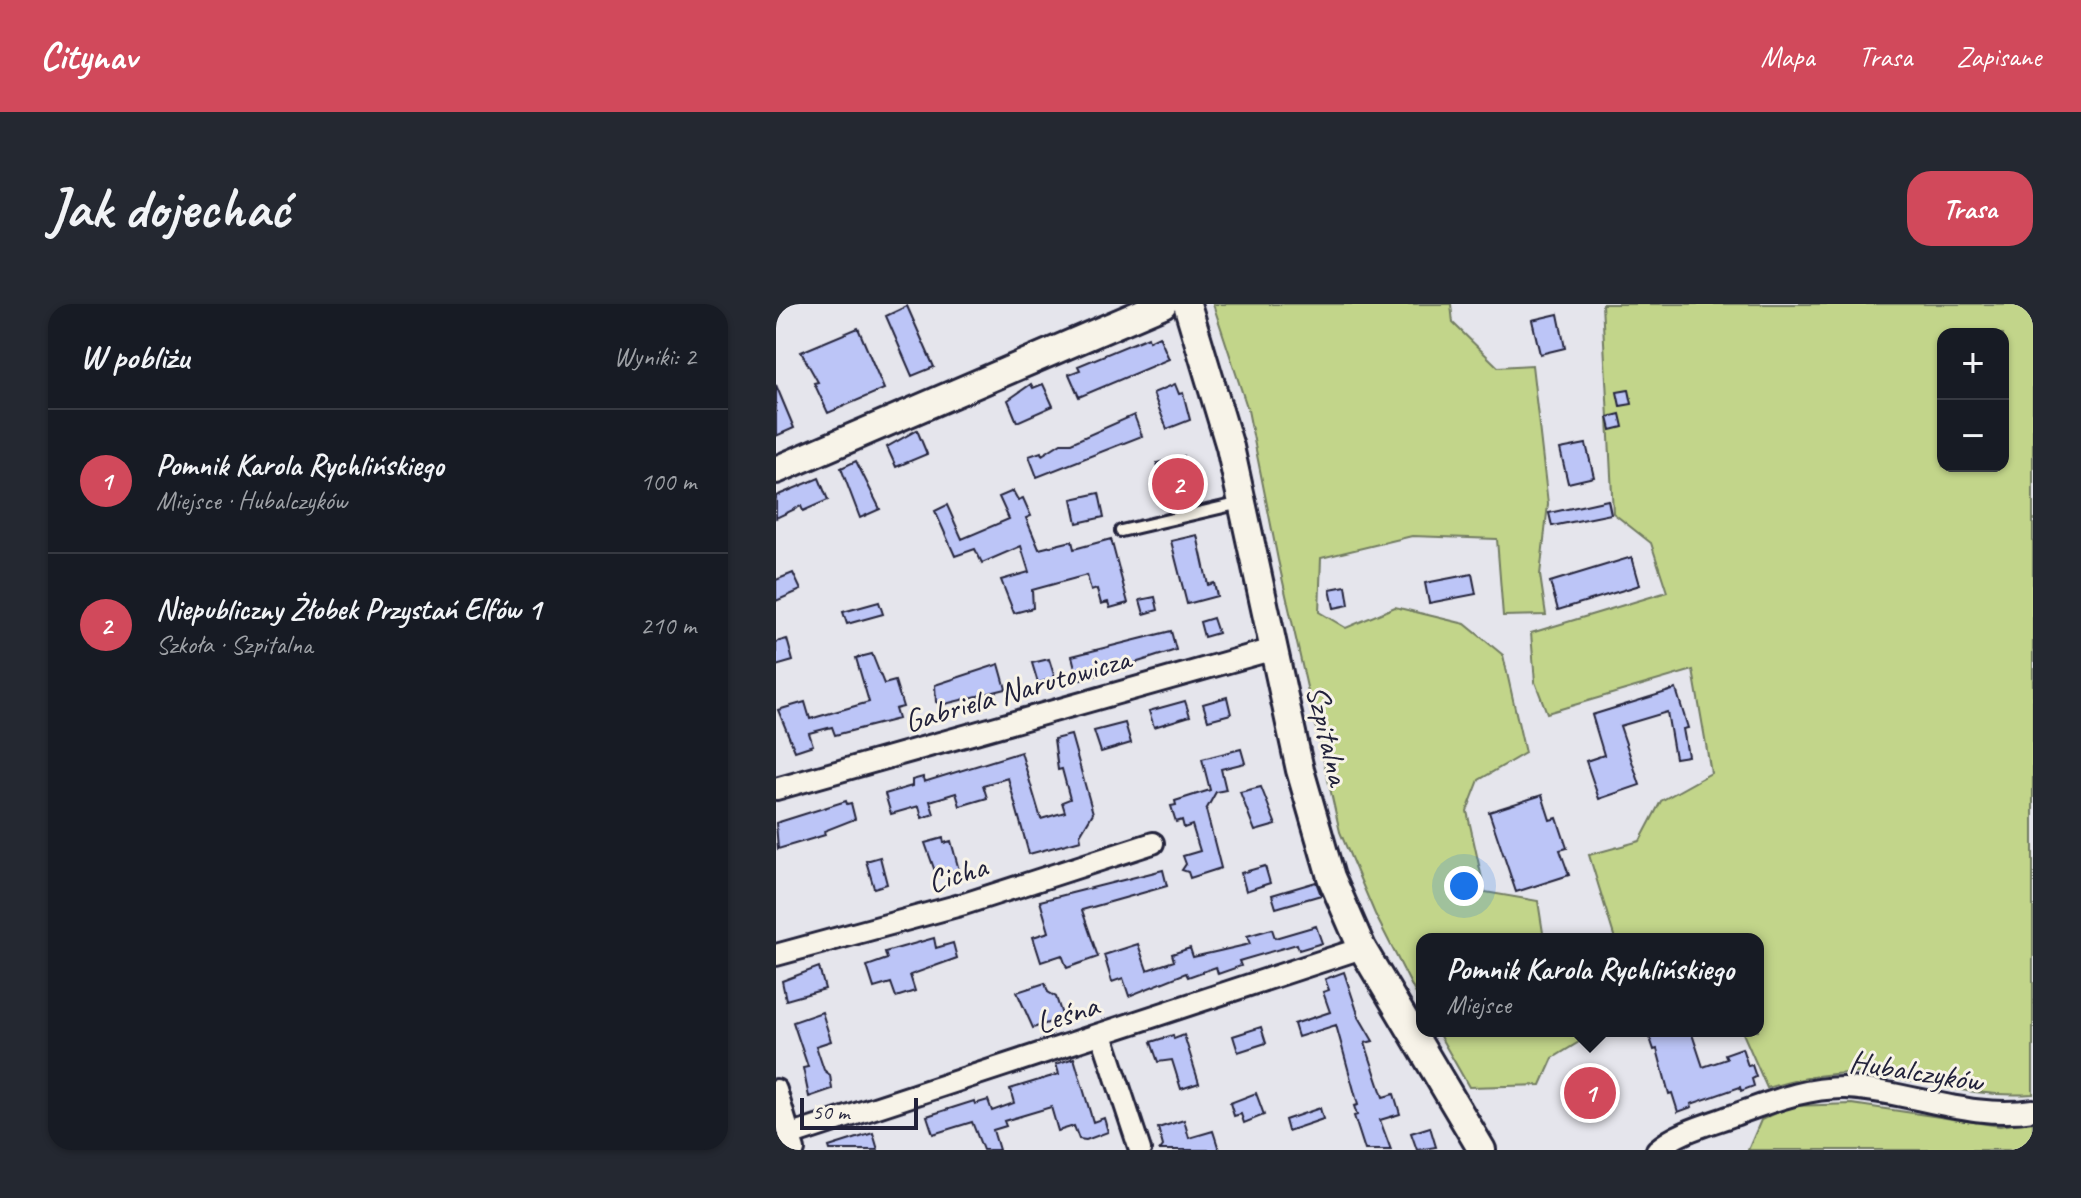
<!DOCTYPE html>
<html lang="pl">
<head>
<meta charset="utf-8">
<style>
  body { margin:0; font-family:Caveat,sans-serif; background:#242831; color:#f1f3f6 }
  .controls { position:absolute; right:24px; top:24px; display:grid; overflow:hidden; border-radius:16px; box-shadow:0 2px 6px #0004 }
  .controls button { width:72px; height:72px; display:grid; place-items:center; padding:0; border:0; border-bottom:2px solid #363941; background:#171b24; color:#f1f3f6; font:40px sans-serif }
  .scale { position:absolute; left:24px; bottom:20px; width:118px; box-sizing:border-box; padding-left:8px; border:4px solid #22223b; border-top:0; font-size:22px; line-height:28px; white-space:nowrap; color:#22223b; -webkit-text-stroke:6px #f7f3e8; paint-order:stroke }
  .you { position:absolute; left:688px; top:582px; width:28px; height:28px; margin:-20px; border:6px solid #fff; border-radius:50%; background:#1a73e8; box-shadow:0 0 0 12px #1a73e833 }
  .badge { display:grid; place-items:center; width:52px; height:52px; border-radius:50%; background:#d1495b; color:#fff; font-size:26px; font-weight:700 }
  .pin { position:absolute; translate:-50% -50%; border:4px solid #fff; box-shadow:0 2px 8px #0006 }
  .popup { position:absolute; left:640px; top:629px; width:348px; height:104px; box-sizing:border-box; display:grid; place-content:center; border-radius:16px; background:#171b24; filter:drop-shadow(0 2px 6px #0005); font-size:26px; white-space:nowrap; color:#9ea1a6 }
  .popup b { font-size:30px; color:#f1f3f6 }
  .popup::after { content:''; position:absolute; left:50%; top:100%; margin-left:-16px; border:16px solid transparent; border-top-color:#171b24 }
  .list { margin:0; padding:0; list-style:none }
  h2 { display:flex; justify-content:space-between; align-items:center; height:104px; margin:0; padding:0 32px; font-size:34px }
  h2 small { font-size:26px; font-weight:400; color:#9ea1a6 }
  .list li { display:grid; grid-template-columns:52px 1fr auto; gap:24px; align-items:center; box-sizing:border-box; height:144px; padding:0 32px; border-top:2px solid #363941 }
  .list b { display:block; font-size:30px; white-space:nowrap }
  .list p { margin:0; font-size:26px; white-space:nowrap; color:#9ea1a6 }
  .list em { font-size:26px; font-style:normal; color:#9ea1a6 }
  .map { position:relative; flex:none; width:1257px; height:846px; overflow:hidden; border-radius:24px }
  header { display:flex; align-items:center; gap:48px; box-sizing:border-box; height:112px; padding:0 40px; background:#d1495b; color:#fff }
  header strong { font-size:38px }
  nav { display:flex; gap:44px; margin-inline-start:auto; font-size:28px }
  .intro { display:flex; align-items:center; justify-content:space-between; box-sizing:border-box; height:192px; padding:0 48px }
  h1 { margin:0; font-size:56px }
  .button { padding:20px 36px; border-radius:24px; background:#d1495b; color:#fff; font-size:28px; font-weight:700 }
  main { display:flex; gap:48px; padding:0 48px }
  aside { flex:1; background:#171b24; border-radius:24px; box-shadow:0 2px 6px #0004 }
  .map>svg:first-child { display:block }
  .green { fill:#c2d58a; stroke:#727c62; stroke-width:2; fill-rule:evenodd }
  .building { fill:#bcc5f7; stroke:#22223b; stroke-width:2 }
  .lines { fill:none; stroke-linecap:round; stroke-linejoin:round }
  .lane-casing { stroke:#22223b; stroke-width:16 }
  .street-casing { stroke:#22223b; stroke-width:26 }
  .secondary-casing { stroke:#22223b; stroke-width:32 }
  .lane { stroke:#f7f3e8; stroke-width:10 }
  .street { stroke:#f7f3e8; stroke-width:20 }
  .secondary { stroke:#f7f3e8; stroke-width:26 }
  .labels { text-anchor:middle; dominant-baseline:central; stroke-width:6; stroke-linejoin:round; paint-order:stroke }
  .street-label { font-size:32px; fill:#22223b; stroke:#f7f3e8 }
</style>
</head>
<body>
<header>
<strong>Citynav</strong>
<nav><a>Mapa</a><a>Trasa</a><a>Zapisane</a></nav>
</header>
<div class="intro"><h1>Jak dojechać</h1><a class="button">Trasa</a></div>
<main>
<aside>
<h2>W pobliżu<small>Wyniki: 2</small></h2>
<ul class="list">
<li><span class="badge">1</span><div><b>Pomnik Karola Rychlińskiego</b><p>Miejsce · Hubalczyków</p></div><em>100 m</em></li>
<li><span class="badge">2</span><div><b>Niepubliczny Żłobek Przystań Elfów 1</b><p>Szkoła · Szpitalna</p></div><em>210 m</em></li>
</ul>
</aside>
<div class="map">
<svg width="1257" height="846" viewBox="0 0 1257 846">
  <rect width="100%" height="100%" fill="#e5e5ec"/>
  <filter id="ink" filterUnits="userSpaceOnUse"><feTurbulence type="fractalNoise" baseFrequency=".0125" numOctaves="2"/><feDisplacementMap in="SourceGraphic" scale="16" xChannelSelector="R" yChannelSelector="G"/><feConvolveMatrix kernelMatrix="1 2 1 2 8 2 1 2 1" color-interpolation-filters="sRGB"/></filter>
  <g filter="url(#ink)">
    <!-- green -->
    <path class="green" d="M437 0H675L677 19 722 63 756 61 772 200 764 271 770 311 727 312 721 235 636 232 545 254 543 308 570 324 619 303 689 320 727 351 749 449 703 476 691 507 709 588 762 597 768 635H646V702L599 610 564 528 502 256 472 106Z
      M826 0H1257V790C1194 794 1155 777 1096 770 1060 766 1026 774 991 784L966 727H982V635H839L813 551 864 537 885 497 935 469 917 366 771 409 759 378 755 329 891 288 875 239 837 209ZM1167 30H1227V162H1167Z
      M661 727H821L777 754 765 781 693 783Z
      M1076 800 1224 822 1257 817V846H972L985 816 1016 802Z"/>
    <!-- building -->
    <path class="building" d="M131 2 158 63 136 72 110 12Z
      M782 10 789 44 764 50 756 16Z
      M82 24 108 85 52 109 38 79 42 78 25 48Z
      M383 32 393 55 303 93 293 70 304 66 302 62 372 33 373 37Z
      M255 80 257 84 267 80 277 102 241 118 232 96Z
      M399 80 403 90 407 89 414 116 391 125 377 89Z
      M0 81 18 124 0 132Z
      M853 86 856 100 844 102 841 88Z
      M844 110 847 123 835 126 832 113Z
      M358 111 366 132 261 173 253 152 265 148 266 151 285 139H295Z
      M141 126 151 150 120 163 111 143Z
      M810 140 818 173 792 179 784 145Z
      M408 152 413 170H417L421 201 404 205 402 196 392 199 381 159Z
      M80 157 104 205 84 214 65 164Z
      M43 174 52 196 27 207 25 202 0 214V192Z
      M237 187 242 196 247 194 255 212 250 214 263 245 296 237 298 245 335 235 352 299 334 304 332 298 325 300 321 285 315 287 311 271 256 286 257 304 238 309 225 276 253 268 245 242 206 259 199 245 179 252 159 207 171 201 186 235 233 215 223 193Z
      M323 189 328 213 301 219 296 195Z
      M832 196 835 210 776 222 773 209Z
      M421 231 432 281 438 279 441 292 411 300 395 237Z
      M856 253 864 281 782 306 774 278Z
      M17 269 25 286 0 297V276Z
      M696 270 700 290 653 299 649 279Z
      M570 282 573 301 558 304 554 285Z
      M379 293 382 306 368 310 364 296Z
      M103 298 107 310 71 320 67 308Z
      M437 314 442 329 428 333 424 318Z
      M395 327 400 346 305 376 300 368 296 352Z
      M11 335 17 357 0 362V338Z
      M96 350 108 380 119 377 127 403 119 405 122 415 59 431 56 423 33 429 37 441 19 447 2 406 29 398 34 415 93 398 80 354Z
      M273 355 279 374 262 379 256 359Z
      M223 360 230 385 165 401 160 398 159 381Z
      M900 385 912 424 907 425 912 452 899 454 891 408 844 422 864 481 823 495 810 457 828 451 816 411Z
      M451 393 455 410 432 416 427 400Z
      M409 397 414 412 378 423 373 407Z
      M349 419 355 439 325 448 318 427Z
      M295 431 317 509 304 531 305 536 253 550 232 474 207 481 211 494 184 502 180 489 154 497 158 510 146 514 143 502 115 510 109 490 136 482V476L147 473 148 478 245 448 265 515 289 508 286 498 294 495 286 465 282 466 278 435Z
      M465 445 469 459 445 465 450 486 440 488 430 506 445 564 414 574 412 568 406 566 410 560 407 552 424 547 416 521 408 524 406 516 400 518 395 502 400 501 399 497 434 486 426 455Z
      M485 483 500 521 479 527 464 488Z
      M766 491 774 516 781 514 791 544 784 546 793 571 740 588 713 508Z
      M70 497 71 500 75 499 79 515 48 527 49 531 2 545 0 519Z
      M167 534 168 539 175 537 183 566 161 573 149 539Z
      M104 553 111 580 98 584 90 557Z
      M489 562 494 579 470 587 465 569Z
      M387 566 391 582 306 606 322 653 291 664 286 651 265 658 257 633 273 628 264 597Z
      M540 578 545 591 500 604 496 591Z
      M540 622 546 639 523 646 521 640 463 657 465 662 442 670 440 663 412 673 410 669 353 692 347 674 336 678 328 651 362 640 371 666 398 657 396 650 414 644 417 653 474 640 471 632 496 625 499 634Z
      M158 634 160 644 177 639 181 654 134 671 139 687 120 693 115 679 98 684 91 662 111 655 109 648Z
      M43 663 49 685 10 696 6 677Z
      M568 668 583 713 597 737 589 739 607 793 618 790 624 810 604 816 615 846H589L578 812 581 811 578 802 582 801 560 721 522 733 518 720 554 708 547 688 553 686 549 675Z
      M269 679 272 688 280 693 287 714 257 724 241 688Z
      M46 708 55 737 40 742 48 766 54 771 56 785 33 793 27 764 32 763 17 718Z
      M485 723 490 739 462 748 457 732Z
      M888 727H915L927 763 951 755 949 750 966 744 972 762 976 761 980 773 976 775 978 782 965 787 964 783 915 800 916 803 902 808 896 789 893 790 881 745 878 746 874 734Z
      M397 731 398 735 408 731 423 779 405 785 396 756 382 758 375 738Z
      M298 754 317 818 328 814 332 828 310 836 303 835 298 822 282 827 275 803 228 817 230 822 217 826 223 846H207L196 818 157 830 151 812 198 797 199 800 212 796 216 807 238 799 234 785 283 770 280 760Z
      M480 789 488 811 468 819 465 810 458 812 454 799Z
      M544 804 547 815 512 827 509 816Z
      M408 816 413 834 437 827 443 846H384L387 842 382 824Z
      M654 823 660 843 641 846 635 829Z
      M97 829 102 846H54L53 843Z"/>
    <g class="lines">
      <!-- lane casing -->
      <g class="lane-casing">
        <path id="lane" d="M345 227 465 199"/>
      </g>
      <!-- street casing -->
      <g class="street-casing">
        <path id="street" d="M0 485 498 345
          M0 651 188 600 377 539
          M326 731 364 846
          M0 786 18 846
          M13 832 586 644
          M881 846C901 828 933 820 958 811 995 798 1031 783 1070 784 1134 787 1193 816 1257 806"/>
      </g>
      <!-- secondary casing -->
      <g class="secondary-casing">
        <path id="secondary" d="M411 0 454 143 524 466 555 573 586 644 706 846
          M0 166 387 0"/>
      </g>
      <!-- lane -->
      <use href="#lane" class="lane"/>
      <!-- street -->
      <use href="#street" class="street"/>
      <!-- secondary -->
      <use href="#secondary" class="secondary"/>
    </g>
  </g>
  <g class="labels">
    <!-- street labels -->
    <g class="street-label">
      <text transform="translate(241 386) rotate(-16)">Gabriela Narutowicza</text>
      <text transform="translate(552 431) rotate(77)">Szpitalna</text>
      <text transform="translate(181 570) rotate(-17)">Cicha</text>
      <text transform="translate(291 710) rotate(-18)">Leśna</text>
      <text transform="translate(1140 767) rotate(9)">Hubalczyków</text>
    </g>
  </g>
</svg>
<div class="controls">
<button>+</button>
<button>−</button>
</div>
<div class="scale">50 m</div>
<div class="you"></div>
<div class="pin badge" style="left:814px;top:789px">1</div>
<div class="popup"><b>Pomnik Karola Rychlińskiego</b>Miejsce</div>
<div class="pin badge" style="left:402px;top:180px">2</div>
</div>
</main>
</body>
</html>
